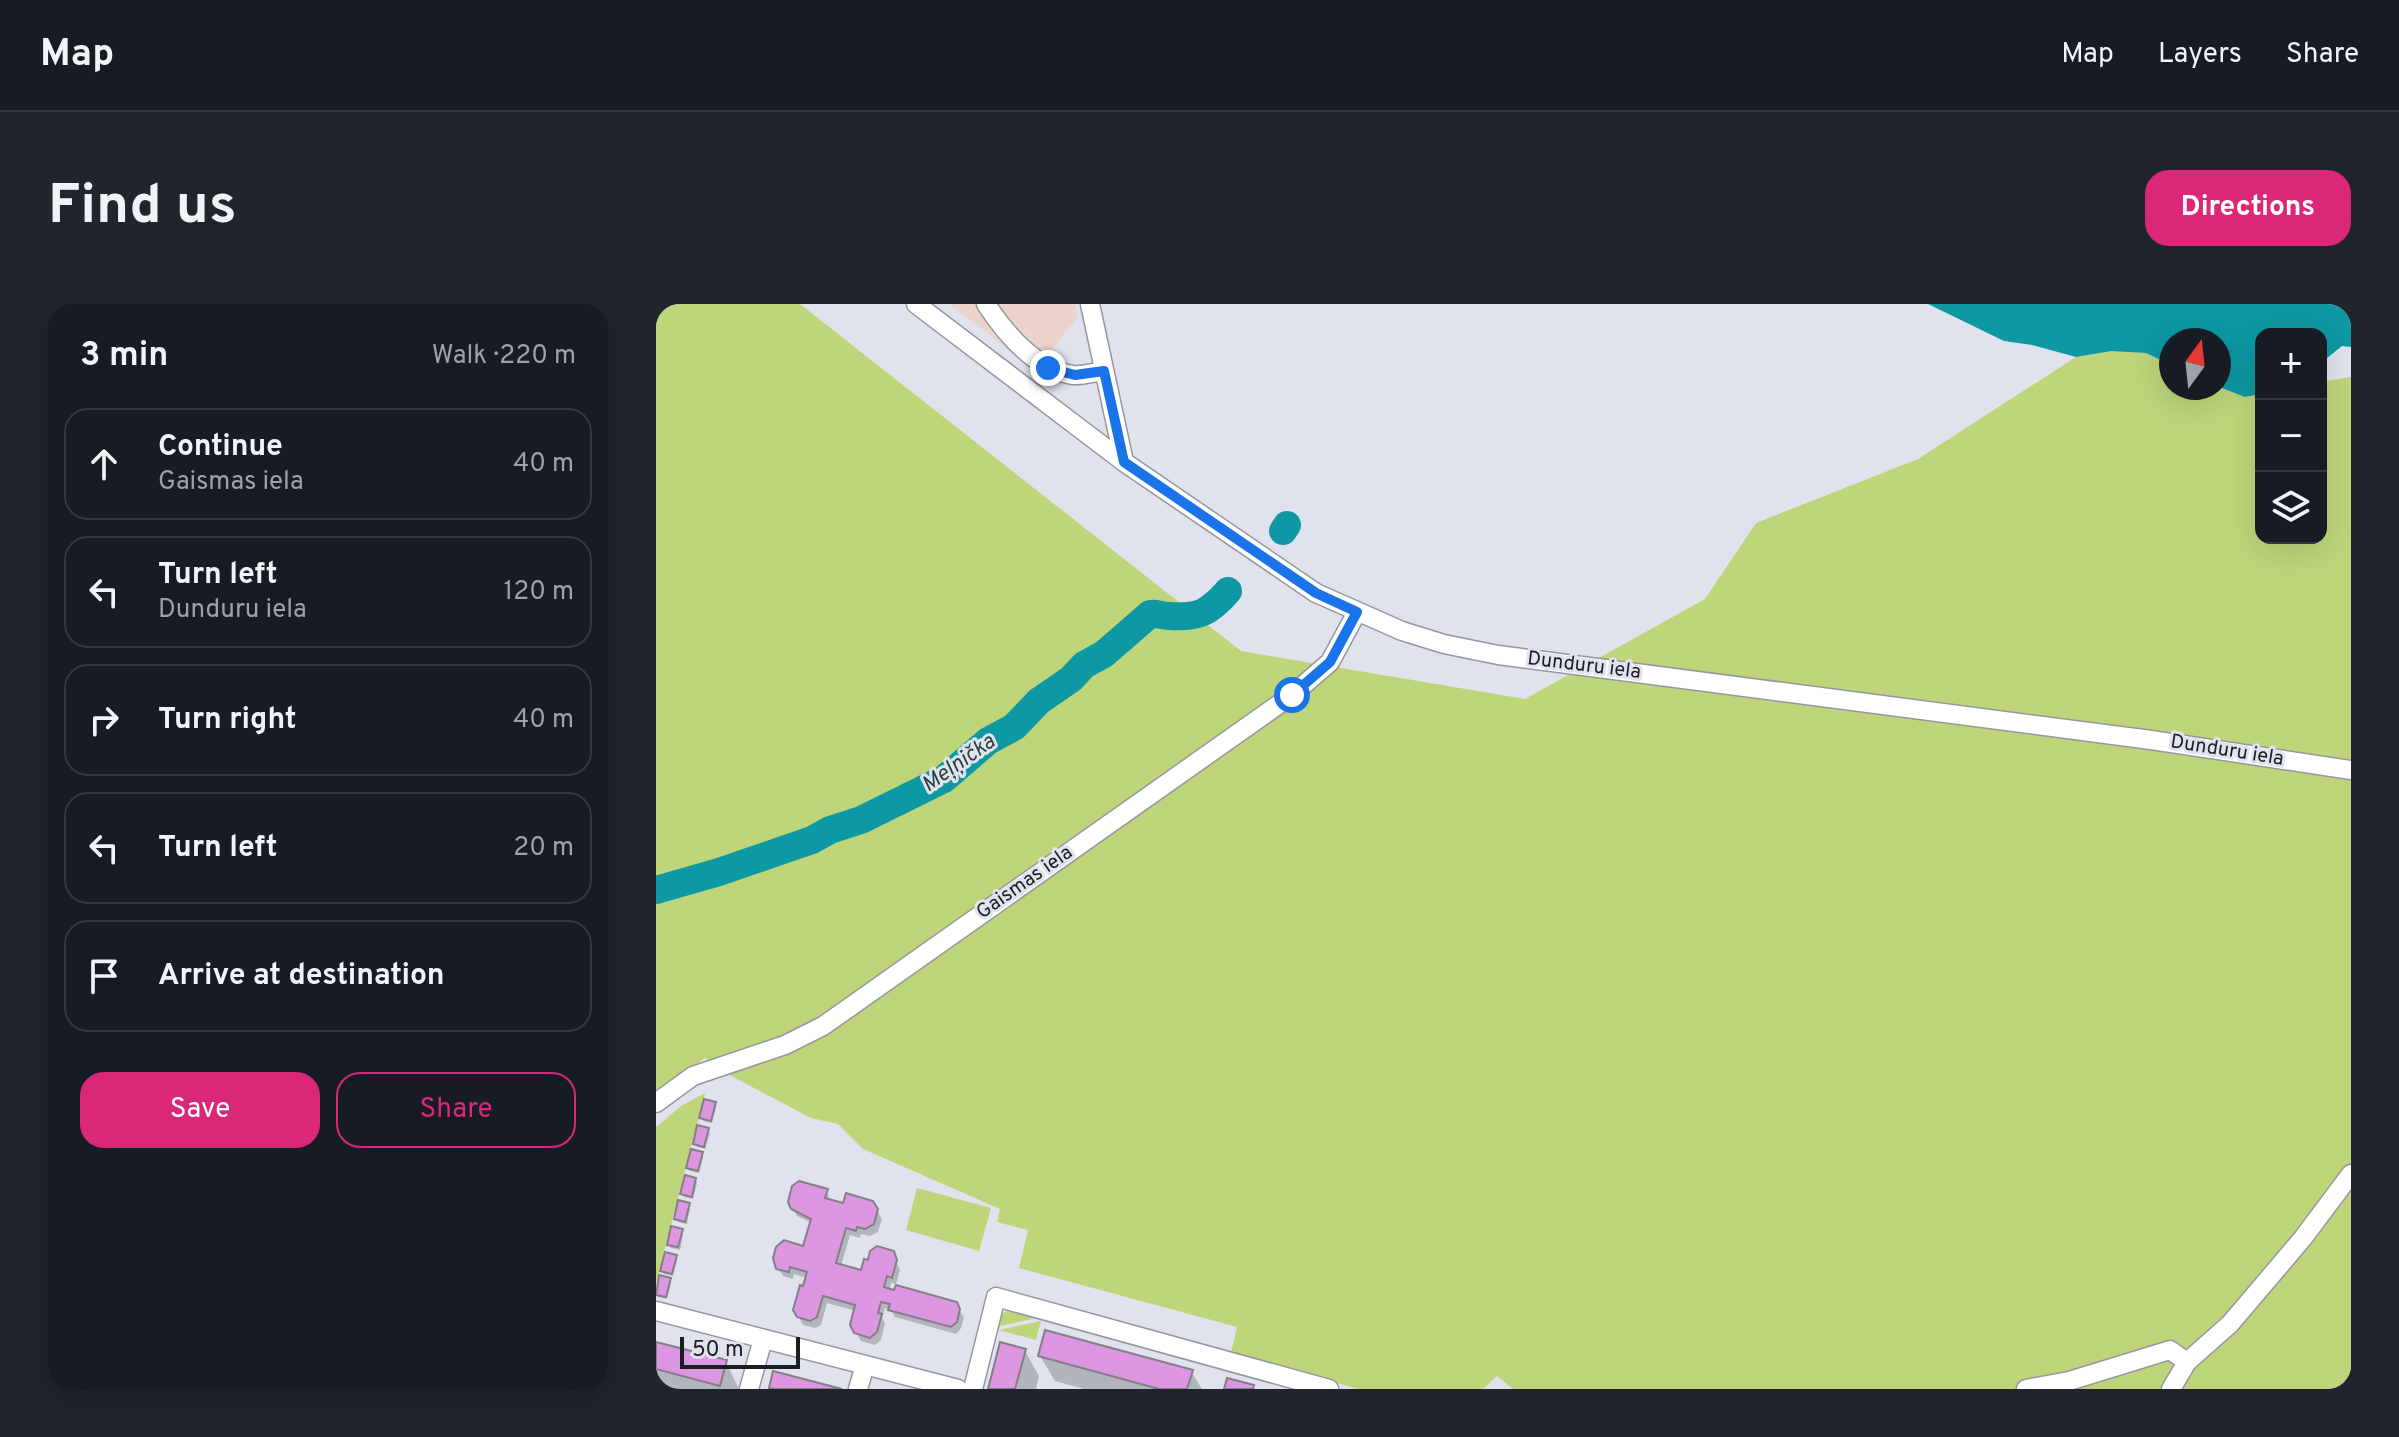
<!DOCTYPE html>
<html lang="en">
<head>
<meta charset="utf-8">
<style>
  body { margin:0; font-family:Overpass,sans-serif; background:#20242c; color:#f1f3f6 }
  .controls { position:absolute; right:24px; top:24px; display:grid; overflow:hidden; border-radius:16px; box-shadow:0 8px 32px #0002 }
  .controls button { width:72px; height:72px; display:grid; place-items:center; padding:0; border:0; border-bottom:2px solid #363941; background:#171b24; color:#f1f3f6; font:40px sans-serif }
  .compass { position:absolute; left:1503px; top:24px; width:72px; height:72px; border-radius:50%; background:#171b24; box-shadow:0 8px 32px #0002; rotate:15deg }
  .scale { position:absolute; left:24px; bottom:20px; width:120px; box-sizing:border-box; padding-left:8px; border:4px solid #1d1e21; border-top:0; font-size:22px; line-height:28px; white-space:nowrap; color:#1d1e21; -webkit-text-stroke:6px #e0e3ed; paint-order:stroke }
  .stop { position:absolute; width:24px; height:24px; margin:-18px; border:6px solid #1a73e8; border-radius:50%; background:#fff }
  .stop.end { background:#1a73e8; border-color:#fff; box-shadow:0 2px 8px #0008 }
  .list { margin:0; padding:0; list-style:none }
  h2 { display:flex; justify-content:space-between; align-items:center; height:104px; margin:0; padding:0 32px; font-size:34px }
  h2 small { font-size:26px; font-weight:400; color:#9ea1a6 }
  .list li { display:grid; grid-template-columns:52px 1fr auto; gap:24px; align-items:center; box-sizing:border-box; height:112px; margin:0 16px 16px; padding:0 16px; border:2px solid #363941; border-radius:24px }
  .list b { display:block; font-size:30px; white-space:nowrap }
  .list p { margin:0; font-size:26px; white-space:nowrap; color:#9ea1a6 }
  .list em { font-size:26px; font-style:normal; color:#9ea1a6 }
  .actions { display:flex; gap:16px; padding:24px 32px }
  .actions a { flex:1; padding:18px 0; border:2px solid #db2777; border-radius:24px; text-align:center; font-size:28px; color:#db2777 }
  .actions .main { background:#db2777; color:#fff }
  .icon { flex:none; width:44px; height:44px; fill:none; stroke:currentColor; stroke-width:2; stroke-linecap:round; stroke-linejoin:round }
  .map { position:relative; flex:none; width:1695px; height:1085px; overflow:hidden; border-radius:24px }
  header { display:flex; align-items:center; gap:48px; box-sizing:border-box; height:112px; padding:0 40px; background:#171b24; border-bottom:2px solid #363941 }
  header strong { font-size:38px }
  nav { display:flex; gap:44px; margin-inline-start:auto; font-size:28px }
  .intro { display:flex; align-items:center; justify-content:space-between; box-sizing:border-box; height:192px; padding:0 48px }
  h1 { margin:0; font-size:56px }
  .button { padding:20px 36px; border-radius:24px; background:#db2777; color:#fff; font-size:28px; font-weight:700 }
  main { display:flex; gap:48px; padding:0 48px }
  aside { flex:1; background:#171b24; border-radius:24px; box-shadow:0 8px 32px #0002 }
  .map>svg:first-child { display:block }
  .commercial { fill:#ecd3cc }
  .green { fill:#bed57a }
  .water { fill:#0d98a3 }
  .shadow { fill:#0003 }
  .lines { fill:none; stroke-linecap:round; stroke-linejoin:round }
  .river { stroke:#0d98a3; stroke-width:28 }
  .building { fill:#dd96e2; stroke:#867e86; stroke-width:2 }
  .minor-casing { stroke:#9496a0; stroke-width:21 }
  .minor { stroke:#fff; stroke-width:18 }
  .route { stroke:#1a73e8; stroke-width:10 }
  .labels { text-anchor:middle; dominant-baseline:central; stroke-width:6; stroke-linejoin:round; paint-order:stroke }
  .street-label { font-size:20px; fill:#1d1e21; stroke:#e0e3ed }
  .water-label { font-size:22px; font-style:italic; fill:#284245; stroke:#e0e3ed }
</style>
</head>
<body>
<header>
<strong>Map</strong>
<nav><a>Map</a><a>Layers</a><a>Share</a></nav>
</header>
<div class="intro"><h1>Find us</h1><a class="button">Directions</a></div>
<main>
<aside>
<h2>3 min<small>Walk · 220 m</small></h2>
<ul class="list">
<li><svg class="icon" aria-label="ahead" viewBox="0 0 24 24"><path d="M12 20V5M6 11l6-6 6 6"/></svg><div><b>Continue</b><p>Gaismas iela</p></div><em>40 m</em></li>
<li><svg class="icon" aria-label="left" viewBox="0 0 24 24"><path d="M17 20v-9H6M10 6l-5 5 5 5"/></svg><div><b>Turn left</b><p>Dunduru iela</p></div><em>120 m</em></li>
<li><svg class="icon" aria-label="right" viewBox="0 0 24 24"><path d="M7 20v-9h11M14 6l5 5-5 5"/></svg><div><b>Turn right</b></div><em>40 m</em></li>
<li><svg class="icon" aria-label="left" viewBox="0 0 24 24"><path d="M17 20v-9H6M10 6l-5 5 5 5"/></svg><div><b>Turn left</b></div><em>20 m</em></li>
<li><svg class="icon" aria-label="arrive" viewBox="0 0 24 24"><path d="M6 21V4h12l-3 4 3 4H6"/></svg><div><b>Arrive at destination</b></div></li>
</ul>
<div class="actions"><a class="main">Save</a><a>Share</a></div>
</aside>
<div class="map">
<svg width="1695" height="1085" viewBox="0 0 1695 1085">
  <rect width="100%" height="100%" fill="#e0e3ed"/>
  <!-- commercial -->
  <path class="commercial" d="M293 0H419L422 13 379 65Z"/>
  <!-- green -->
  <path class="green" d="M0 0H144L585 347 869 395 1049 295 1100 219 1262 155 1420 53 1455 46 1490 49 1515 61V84L1563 83 1589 93 1605 90V234H1665V78L1695 73V1085H857L841 1072 827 1085H702L575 1049 581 1023 363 964 372 926 341 918 344 905 207 845 182 820 155 814 62 765 49 754 0 787Z
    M49 789 0 979V823L25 802Z
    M261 884 335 904 323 947 250 926Z
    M354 1005 385 1013 340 1023 343 1012Z
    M385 1017 380 1036 343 1026Z"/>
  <!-- water -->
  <path class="water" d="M1272 0H1690L1695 5V43L1686 42 1665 59V30H1605V90L1589 93 1563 83V36H1515V61L1490 49 1455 47 1420 53 1376 41 1348 37Z"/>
  <!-- shadow -->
  <path class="shadow" d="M58 799 60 803 56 819 47 817 46 814Z
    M52 825 54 829 49 845 41 843 39 840Z
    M45 850 47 853 43 869 34 867 32 864Z
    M39 876 41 879 37 895 28 893 26 890Z
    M171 886 174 898 188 902 216 898 226 915 222 928 214 932 205 930 204 934 194 931 185 962 207 968 236 949 244 966 240 980 235 979 233 987 300 1000 308 1014 304 1026 300 1030 239 1013 235 1006 229 1004 226 1014 229 1019 225 1036 219 1041 205 1037 200 1028V1007L171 999 165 1021 159 1024 147 1021 139 1006 151 974 138 970 137 975 127 972 122 964 148 944 156 919 141 912 136 904Z
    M33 901 34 904 31 920 22 918 20 915Z
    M26 926 27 930 24 946 15 944 13 940Z
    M19 952 21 956 17 972 8 970 6 967Z
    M13 976 15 979 11 995 2 993 0 990Z
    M0 1040 70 1058 83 1085H0Z
    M369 1047 383 1072 380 1085H334Z
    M384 1052 535 1067 546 1085H428L399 1077Z"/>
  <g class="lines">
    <!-- river -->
    <path class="river" d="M627 227 631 221
      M0 586 63 568 156 536 174 526 205 516 288 475 332 437 358 423 383 397 415 375 428 361 448 350 494 310C501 309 506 312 513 312 542 314 553 309 572 287"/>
  </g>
  <!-- building -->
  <path class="building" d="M48 795 60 798 55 817 43 814Z
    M41 821 53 824 48 843 37 840Z
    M35 845 47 848 42 867 30 864Z
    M29 871 40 874 36 893 24 890Z
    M143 877 172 885 169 894 187 899 190 889 217 897 222 905 218 920 209 925 201 923 200 927 190 924 180 959 205 966 208 955 212 956 214 947 221 942 238 947 241 956 236 974 231 972 228 983 238 986 240 981 301 998 304 1005 301 1018 295 1023 232 1006 234 1000 225 998 222 1009 226 1010 221 1028 214 1034 198 1029 194 1021 199 1001 167 992 161 1013 154 1017 141 1013 137 1006 144 981 147 982 151 968 134 963 133 968 120 965 117 954 120 943 128 936 147 942 155 915 135 905 132 898 136 882Z
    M22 896 34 899 29 918 18 915Z
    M15 922 27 925 22 943 11 941Z
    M9 948 21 951 16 970 4 967Z
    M3 971 15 974 10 993 0 991Z
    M389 1026 537 1066 531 1085H503L382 1052Z
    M0 1038 71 1056 64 1082 0 1065Z
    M344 1038 370 1045 359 1085H332Z
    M117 1067 186 1085H117L113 1084Z
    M571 1074 598 1081 597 1085H568Z"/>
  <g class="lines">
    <!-- minor casing -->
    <g class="minor-casing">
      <path id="minor" d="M260 0 468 158 660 289 746 327 788 340 842 351 1495 436 1695 466
        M330 0C349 29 380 66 417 71 427 72 439 68 448 67
        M434 0 468 158
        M0 799 37 772 129 741 167 722 636 391 674 358 701 308
        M0 1007 302 1085
        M93 1085 107 1035
        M202 1085 209 1061
        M317 1085 340 993 673 1085
        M1370 1085 1413 1077 1514 1046 1531 1058
        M1515 1085 1531 1058 1574 1020 1647 934 1695 870"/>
    </g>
    <!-- minor -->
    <use href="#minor" class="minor"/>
  </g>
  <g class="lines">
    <!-- route -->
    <path class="route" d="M392 64 419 71 448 67 468 158 660 289 701 308 674 358 636 391"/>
  </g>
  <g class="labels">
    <!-- street labels -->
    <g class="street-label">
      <text transform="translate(928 362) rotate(7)">Dunduru iela</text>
      <text transform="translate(1571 447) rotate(9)">Dunduru iela</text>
      <text transform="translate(369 579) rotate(-35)">Gaismas iela</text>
    </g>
    <!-- water labels -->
    <g class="water-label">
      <text transform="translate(303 460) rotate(-35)">Meļņička</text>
    </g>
  </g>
</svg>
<div class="controls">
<button>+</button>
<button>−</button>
<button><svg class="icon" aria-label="layers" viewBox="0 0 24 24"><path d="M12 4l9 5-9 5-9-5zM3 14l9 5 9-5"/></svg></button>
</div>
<svg class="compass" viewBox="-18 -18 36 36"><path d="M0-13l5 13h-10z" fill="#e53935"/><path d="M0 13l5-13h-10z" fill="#9ea1a6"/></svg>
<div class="scale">50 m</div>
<div class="stop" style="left:636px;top:391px"></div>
<div class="stop end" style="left:392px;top:64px"></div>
</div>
</main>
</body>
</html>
